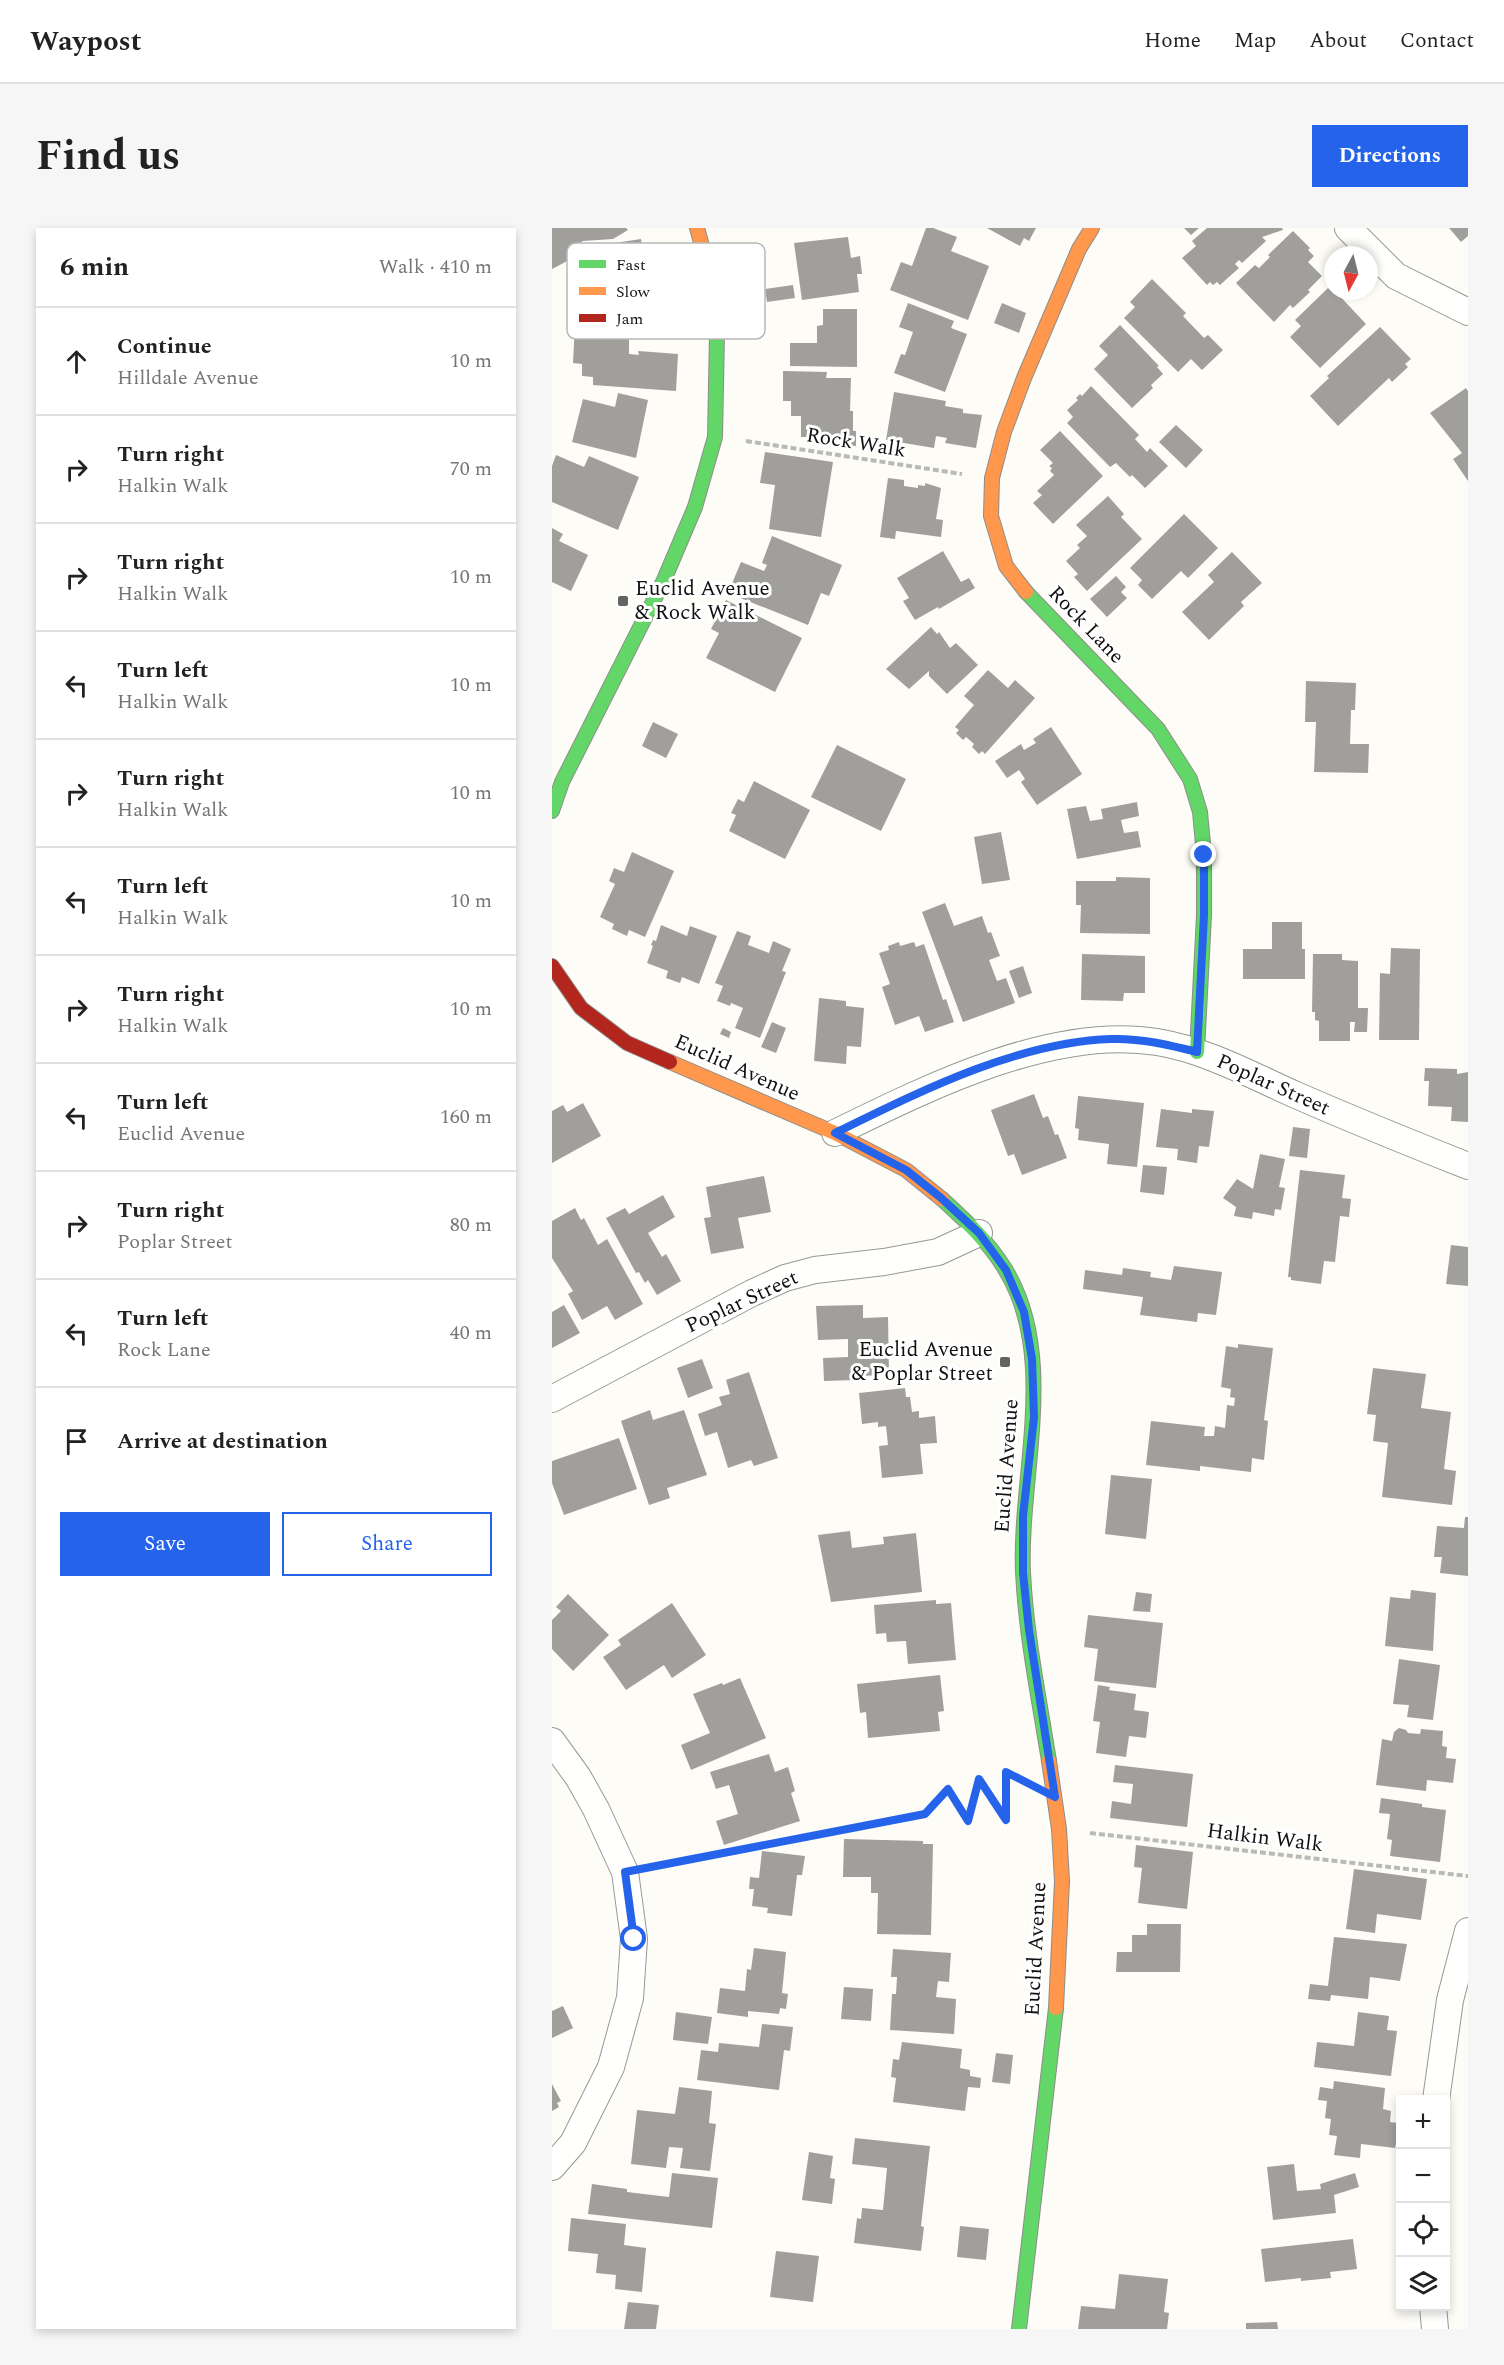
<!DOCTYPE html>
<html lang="en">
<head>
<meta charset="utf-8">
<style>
  body { margin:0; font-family:Spectral,serif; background:#f6f6f6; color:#222 }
  .controls { position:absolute; right:18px; bottom:18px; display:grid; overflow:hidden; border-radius:0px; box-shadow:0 3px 9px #0003 }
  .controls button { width:54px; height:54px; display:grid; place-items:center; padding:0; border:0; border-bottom:2px solid #e0e0e0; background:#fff; color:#222; font:30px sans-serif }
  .compass { position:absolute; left:772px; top:18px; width:54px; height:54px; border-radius:50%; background:#fff; box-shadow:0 3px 9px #0003; rotate:187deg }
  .stop { position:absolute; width:18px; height:18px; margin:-14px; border:4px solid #2563eb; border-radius:50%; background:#fff }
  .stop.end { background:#2563eb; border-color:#fff; box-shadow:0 2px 6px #0008 }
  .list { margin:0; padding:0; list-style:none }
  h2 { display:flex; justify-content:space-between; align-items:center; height:78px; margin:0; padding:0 24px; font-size:26px }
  h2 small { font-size:20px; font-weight:400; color:#767676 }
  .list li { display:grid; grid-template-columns:39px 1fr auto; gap:18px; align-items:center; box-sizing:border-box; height:108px; padding:0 24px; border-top:2px solid #e0e0e0 }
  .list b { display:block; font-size:22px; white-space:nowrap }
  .list p { margin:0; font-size:20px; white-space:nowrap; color:#767676 }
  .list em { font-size:20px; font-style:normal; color:#767676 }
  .actions { display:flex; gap:12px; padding:18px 24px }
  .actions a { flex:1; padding:14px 0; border:2px solid #2563eb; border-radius:0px; text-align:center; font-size:21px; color:#2563eb }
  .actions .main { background:#2563eb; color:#fff }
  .icon { flex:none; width:33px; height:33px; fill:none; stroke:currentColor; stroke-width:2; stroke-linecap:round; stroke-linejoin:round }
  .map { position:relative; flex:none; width:916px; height:2101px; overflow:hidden; border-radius:0px }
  header { display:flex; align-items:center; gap:36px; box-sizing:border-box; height:84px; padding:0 30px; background:#fff; border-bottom:2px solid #e0e0e0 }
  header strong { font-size:28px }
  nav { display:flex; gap:33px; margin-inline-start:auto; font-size:21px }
  .intro { display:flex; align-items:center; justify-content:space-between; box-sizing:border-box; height:144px; padding:0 36px }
  h1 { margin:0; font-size:42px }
  .button { padding:15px 27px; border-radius:0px; background:#2563eb; color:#fff; font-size:21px; font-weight:700 }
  main { display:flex; gap:36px; padding:0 36px }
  aside { flex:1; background:#fff; border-radius:0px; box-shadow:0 3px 9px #0003 }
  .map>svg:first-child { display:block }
  .building { fill:#a19f9c }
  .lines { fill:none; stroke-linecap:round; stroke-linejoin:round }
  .street-casing { stroke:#979795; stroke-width:28 }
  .fast-casing { stroke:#8e8d8b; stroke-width:16 }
  .slow-casing { stroke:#8e8d8b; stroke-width:16 }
  .jam-casing { stroke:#8e8d8b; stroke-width:16 }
  .path { stroke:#b9b9b8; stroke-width:4; stroke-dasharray:6 3; stroke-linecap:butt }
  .street { stroke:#fffffe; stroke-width:26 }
  .fast { stroke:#63d668; stroke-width:14 }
  .slow { stroke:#ff974d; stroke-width:14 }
  .jam { stroke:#b3261e; stroke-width:14 }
  .route { stroke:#2563eb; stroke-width:8 }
  .poi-dot { fill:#646362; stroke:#fff; stroke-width:2 }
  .labels { text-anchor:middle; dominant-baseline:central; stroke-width:6; stroke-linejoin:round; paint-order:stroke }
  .street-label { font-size:21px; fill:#111; stroke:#fff }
  .poi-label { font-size:21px; fill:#111; stroke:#fff; text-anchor:start }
  .key { fill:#fff; stroke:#b8b8b8; stroke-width:1.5 }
  .key-label { font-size:16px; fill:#111 }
</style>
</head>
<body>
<header>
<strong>Waypost</strong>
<nav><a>Home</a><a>Map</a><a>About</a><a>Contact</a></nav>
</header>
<div class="intro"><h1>Find us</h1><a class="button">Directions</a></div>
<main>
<aside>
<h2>6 min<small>Walk · 410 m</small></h2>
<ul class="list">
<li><svg class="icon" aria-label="ahead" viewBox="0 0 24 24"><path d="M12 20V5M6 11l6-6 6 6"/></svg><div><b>Continue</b><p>Hilldale Avenue</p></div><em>10 m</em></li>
<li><svg class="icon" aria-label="right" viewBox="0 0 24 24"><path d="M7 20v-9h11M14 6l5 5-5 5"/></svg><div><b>Turn right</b><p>Halkin Walk</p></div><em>70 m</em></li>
<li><svg class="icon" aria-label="right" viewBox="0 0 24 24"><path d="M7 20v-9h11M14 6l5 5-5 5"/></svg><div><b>Turn right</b><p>Halkin Walk</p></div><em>10 m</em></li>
<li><svg class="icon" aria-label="left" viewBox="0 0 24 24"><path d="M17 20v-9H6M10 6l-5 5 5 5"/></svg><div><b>Turn left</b><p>Halkin Walk</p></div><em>10 m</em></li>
<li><svg class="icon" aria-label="right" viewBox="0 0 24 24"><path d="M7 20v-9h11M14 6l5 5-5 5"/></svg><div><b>Turn right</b><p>Halkin Walk</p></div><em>10 m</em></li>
<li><svg class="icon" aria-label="left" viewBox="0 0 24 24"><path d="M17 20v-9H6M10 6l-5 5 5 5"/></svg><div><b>Turn left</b><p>Halkin Walk</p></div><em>10 m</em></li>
<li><svg class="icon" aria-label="right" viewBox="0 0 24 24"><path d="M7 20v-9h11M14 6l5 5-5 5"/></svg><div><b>Turn right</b><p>Halkin Walk</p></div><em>10 m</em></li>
<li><svg class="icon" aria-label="left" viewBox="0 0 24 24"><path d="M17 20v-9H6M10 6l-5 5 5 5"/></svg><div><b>Turn left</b><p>Euclid Avenue</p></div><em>160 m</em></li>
<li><svg class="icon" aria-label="right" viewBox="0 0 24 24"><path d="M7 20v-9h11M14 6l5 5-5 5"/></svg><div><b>Turn right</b><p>Poplar Street</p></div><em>80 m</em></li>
<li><svg class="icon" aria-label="left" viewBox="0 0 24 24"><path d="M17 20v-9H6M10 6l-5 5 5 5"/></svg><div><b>Turn left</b><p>Rock Lane</p></div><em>40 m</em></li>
<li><svg class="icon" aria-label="arrive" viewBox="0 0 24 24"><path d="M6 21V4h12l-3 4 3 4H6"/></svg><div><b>Arrive at destination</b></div></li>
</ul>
<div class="actions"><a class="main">Save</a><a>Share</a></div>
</aside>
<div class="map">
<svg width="916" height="2101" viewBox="0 0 916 2101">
  <rect width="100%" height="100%" fill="#fdfcf7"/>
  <!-- building -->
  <path class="building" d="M0 0H74L76 2 61 11 31 13 16 22 21 30 0 41Z
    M374 0H381L405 9 399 23 437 38 416 92 338 62 349 34 360 38Z
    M435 0H484L477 13 472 10 468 18Z
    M632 0H647L639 7Z
    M655 0H730L731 2 710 9 714 13 690 35 687 32 683 36 687 40 668 57 665 54 661 57 658 54 655 57 630 30 644 18 640 13Z
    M897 0H916V8L909 14Z
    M741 3 758 20 756 22 762 28 756 34 770 48 756 62 758 64 741 80 738 77 722 94 684 55 703 37 707 40 718 29 716 27Z
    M296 9 299 30 308 28 310 46H305L307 64 250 72 242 15Z
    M89 11 95 54 88 55 91 80 38 88 31 32 43 31 42 26 64 23 63 15Z
    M600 51 634 85 631 88 652 110 656 107 671 122 650 142 639 131 626 144 572 90 583 79 578 74Z
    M241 57 243 70 215 74 213 61Z
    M776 60 783 67 785 65 814 96 768 140 738 109 749 98 743 92Z
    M356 75 402 93 399 100 415 106 393 164 342 145 349 126 353 127 361 104 347 99Z
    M450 75 474 85 467 105 442 95Z
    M271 81H305V139L238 138V115H265V98L271 97Z
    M84 88 86 108 77 109V126L87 127 86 123 126 126 124 163 41 157V149L30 148V136L21 135 23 96Z
    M568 97 607 138 605 139 611 146 599 157 601 160 580 180 542 141 556 127 547 118Z
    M828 99 859 131 853 136 856 139 840 154 837 150 786 198 758 168 777 150 775 148Z
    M231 143 275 144 274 150H299L298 183H301V203H304V218H272V209H249V188H239V173H231Z
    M539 158 587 207 583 211 595 224 598 220 616 238 593 260 580 247 578 249 564 235 558 239 515 195 521 189 515 182 526 172 524 170 528 166 530 168Z
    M914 160 916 163V253L901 231 910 225 878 185Z
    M342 164 394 173 393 178 411 181V185L430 187 424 220 393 215 395 210 384 208 382 220 334 212Z
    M66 165 96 172 84 230 20 214 31 171 63 179Z
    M624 197 651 222 634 240 607 214Z
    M508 203 551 248 501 296 481 275 490 267 485 263 502 247 498 243 500 240 497 238 501 235 488 222Z
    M213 224 281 234 269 309 217 301 223 257 208 255Z
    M4 227 32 239 37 228 87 249 66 302 0 274V238Z
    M336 250 352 252V258L366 260V257L373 258V255L389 260 384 291 391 292 389 309 344 303 343 311 328 309Z
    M556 268 572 286 569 289 590 311 535 363 522 349 526 346 514 333 528 320 525 317 535 308 524 297Z
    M632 286 666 320 636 350 629 343 600 371 586 357 590 352 578 340Z
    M0 300 11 306 7 313 36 327 19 363 0 354Z
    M220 308 290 337 277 368 269 365 256 397 176 365 189 334 212 343 215 337 210 335Z
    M391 323 409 354 417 350 423 360 387 381 386 379 363 392 351 373 357 370 345 350Z
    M680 324 710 355 689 374 692 378 657 412 630 384 662 354 656 347Z
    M564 348 574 359 569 364 575 370 555 389 538 371Z
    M174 372 250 410 223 464 154 430 167 405 159 401Z
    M379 399 385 406 387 404 398 420 404 415 426 437 395 466 377 448V443L357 461 334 441Z
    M436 442 456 460 463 452 483 470 433 526 430 523 427 526 420 519 422 516 414 509 411 512 404 505 407 502 403 499 422 477 412 468Z
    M754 453 804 455 803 482H799L798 516H817L816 545 762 544 764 494H753Z
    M101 494 126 506 114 530 90 518Z
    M499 499 530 546 485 577 469 554 473 551 467 542 455 550 443 533 469 516 472 522 484 515 481 511Z
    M285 517 354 551 329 603 259 569Z
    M202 553 258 582 233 631 177 603 184 587 179 585 186 571 192 574Z
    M585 574 587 588 569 592 572 605 586 603 589 619 525 631 515 581 534 578 538 593 551 591 549 581Z
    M449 604 458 652 430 656 422 609Z
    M80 624 122 643 93 709 77 702 75 708 60 701 62 696 48 689 63 656 57 653 62 640 72 644Z
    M564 649 598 650V706L528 705 529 677H524V653H564Z
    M393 675 402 698 430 688 436 705 439 704 448 728 437 732 445 753 454 750 463 775 411 794 370 684Z
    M720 694H750V721H753V751H691V721H720Z
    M109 697 135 708 138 698 165 708 147 756 130 749 128 755 114 750 116 743 95 735 101 718 99 717 101 712 104 713Z
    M185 703 199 708 196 717 217 725 221 713 239 721 230 743 234 744 208 810 183 800 191 780 179 775 178 778 165 773 171 758 163 755Z
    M347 714 348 718 362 714 364 719 372 716 391 772 394 771 402 794 373 804 367 788 343 797 330 759 338 756 327 725 337 722 336 718Z
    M839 720 868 721 867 812H827L828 745 838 746Z
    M530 726 593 728V765H572L571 773 529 772Z
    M761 726H790V732L806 733V780H816L815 804H802L803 794H798V813H767V793L763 792V784H760Z
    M471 738 480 765 467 770 457 743Z
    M267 770 294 773V778L312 780 309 819 295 818 294 836 262 833Z
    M220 794 234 800 224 825 209 819Z
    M171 800 179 804 177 810 168 806Z
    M873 840 905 841V846L916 844V894L899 893 900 879 876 878 877 853H872Z
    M482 866 491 890 496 888 503 907 506 906 515 930 470 947 462 926 456 928 439 882Z
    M526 868 592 875 585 939 555 936 557 916 526 912 527 901 523 900Z
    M31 875 49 908 0 935V883L11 877 15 884Z
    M609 881 640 885V881L662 883 657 919 647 918 645 935 625 932 626 921 604 919Z
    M741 899 758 901 755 930 737 928Z
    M708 926 733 931 727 959 733 960 729 982 723 981 722 988 701 984 700 991 682 988 684 979 671 970 685 951 701 961Z
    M591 937 615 939 612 967 588 964Z
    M748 942 793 947 790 970 799 971 797 989 788 988 783 1034 772 1033 769 1056 739 1052V1049H736Z
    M212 948 219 984 186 990 192 1020 159 1026 152 990 159 989 154 959Z
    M111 967 123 989 96 1005 110 1029 114 1026 129 1053 105 1067 96 1052 93 1055 87 1044 84 1045 54 990 73 980 77 986Z
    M23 980 29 992 32 990 46 1017 55 1011 91 1076 63 1092 55 1078 30 1092 16 1066 21 1063 0 1030V993Z
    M899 1017 916 1019V1058L894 1056Z
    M622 1038 670 1044 664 1087 646 1085 645 1094 588 1087 591 1069 531 1061 533 1042 570 1047 571 1040 599 1044 598 1049 619 1052Z
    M12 1077 28 1105 0 1120V1084Z
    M311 1077V1090L336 1089 337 1147 304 1148V1152L272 1153 271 1130 296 1129V1111L266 1112 264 1078Z
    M686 1116 721 1120 712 1192 716 1193 712 1232 700 1230 699 1244 648 1238V1243L594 1237 599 1193 653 1199 652 1208H662L663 1198 673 1200 675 1177 682 1178 683 1170 678 1169 679 1161 669 1159 674 1118 686 1120Z
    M150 1131 161 1160 136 1170 125 1140Z
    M821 1140 874 1146 869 1180 899 1184 892 1241 904 1243 900 1277 830 1269 836 1215 821 1213 824 1187 815 1186Z
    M197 1144 226 1230 202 1238 199 1232 176 1240 165 1204 153 1208 146 1186 170 1177 167 1169 178 1166 174 1152Z
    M353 1160 354 1169H358L360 1184 367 1183V1190L383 1188 385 1215 368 1216 371 1246 330 1250 327 1218 336 1217 334 1198 326 1199V1194L310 1196 307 1165Z
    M98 1182 101 1192 132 1182 155 1247 115 1260 118 1270 97 1277 69 1193Z
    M67 1210 85 1261 12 1287 0 1255V1233Z
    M559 1247 600 1251 594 1311 553 1306Z
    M913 1289H916V1348L888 1345 890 1329H882L885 1298 912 1300Z
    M298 1303 300 1320 332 1316 331 1309 364 1305 370 1364 279 1374 266 1307Z
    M859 1362 884 1365 881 1423 833 1418 838 1369 858 1371Z
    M584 1364 600 1366 598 1384 581 1383Z
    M16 1366 57 1407 21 1443 0 1421V1392L9 1383 4 1379Z
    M384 1372V1376L399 1375 404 1432 356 1436 354 1413 335 1414 334 1405 324 1406 322 1377Z
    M120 1375 154 1427 120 1450 112 1437 74 1462 51 1429 69 1417 66 1412Z
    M536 1387 611 1395 604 1460 542 1453 546 1421 532 1419Z
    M847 1431 888 1437 881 1492 855 1489 857 1477 841 1476Z
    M388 1447 392 1483 386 1484 388 1503 316 1510 314 1484 308 1485 305 1456Z
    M188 1450 214 1510 139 1542 129 1517 158 1505 141 1466 170 1455 171 1457Z
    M546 1457 558 1459 557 1462 584 1466 582 1482 597 1484 594 1510 577 1508 574 1529 544 1525 548 1494 541 1493Z
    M847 1500 854 1502 856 1505 868 1506 869 1501 891 1503 890 1518 895 1519 894 1530 904 1531 901 1555 875 1552 874 1563 824 1557 830 1511 840 1513 842 1504Z
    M217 1526 223 1544 236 1539 243 1563 239 1565 248 1593 172 1617 164 1593 186 1586 177 1557 164 1561 158 1544Z
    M563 1537 641 1546 635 1599 558 1590 560 1573 579 1576 581 1556 561 1554Z
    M829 1570 870 1576V1579L894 1582 888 1634 838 1628 840 1612 835 1611 838 1586 827 1585Z
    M292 1611 371 1613V1616H381L379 1707 325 1706 326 1665H319V1649H291Z
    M584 1617 641 1624 635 1681 586 1675 590 1640 582 1639Z
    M210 1623 253 1628 250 1647H245L240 1688 215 1685 216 1680 200 1678 202 1661H197L198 1649 207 1650Z
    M802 1641 875 1651 869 1692 825 1686 823 1705 794 1701Z
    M595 1696H629L628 1744H564L565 1724H580V1707H595Z
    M782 1709 855 1716 848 1753 818 1749 816 1771 779 1767 778 1773 756 1771 758 1756 776 1758Z
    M202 1720 234 1724 230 1765 236 1766 234 1781 228 1780 227 1786 196 1783V1789L165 1785 168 1760 193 1763 195 1741 199 1742Z
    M341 1721 399 1725 397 1754 386 1753 384 1769 404 1771 402 1806 338 1802 340 1766H344L345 1749H339Z
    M292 1759 321 1761 319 1793 289 1791Z
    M11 1778 21 1800 0 1810V1783Z
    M124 1784 160 1789 156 1816 121 1812Z
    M806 1784 837 1788 835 1802 845 1803 839 1848 762 1839 765 1814 802 1818Z
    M210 1796 241 1799 238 1823 232 1822 227 1862 145 1852 149 1822 166 1824 167 1815 207 1819Z
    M350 1814 410 1821 408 1840 418 1842V1848L429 1850 428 1860 416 1859 413 1883 341 1874 344 1850 339 1849 341 1831 347 1832Z
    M444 1825 461 1827 458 1856 440 1854Z
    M782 1853 833 1860 831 1881 839 1883 838 1894 846 1895V1899H848V1916H844L843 1920 809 1916 808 1930 782 1927 785 1908 777 1907 779 1891 773 1890 775 1873 766 1872 768 1859 781 1861Z
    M0 1856 9 1873 5 1875 7 1879 0 1883Z
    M127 1859 160 1863 157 1895 164 1896 158 1943 128 1940 131 1920 117 1919 114 1940 79 1936 85 1882 123 1886Z
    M303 1910 378 1918 369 1998 372 1999 369 2023 302 2015 305 1990 309 1991 310 1980 331 1982 335 1940 300 1936Z
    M257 1924 281 1928 278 1950 283 1951 280 1976 250 1972Z
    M742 1936 745 1963 769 1961 768 1956 803 1945 807 1959 782 1967 784 1985 721 1992 715 1939Z
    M120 1945 166 1950 160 2000 36 1986 40 1956 75 1961V1964L117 1969Z
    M19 1990 74 1996 72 2017 94 2020 90 2064 63 2061 64 2047 44 2045 46 2026 16 2023Z
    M408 1998 437 2001 434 2032 405 2029Z
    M801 2011 805 2041 778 2044 779 2050 749 2053V2050L713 2054 709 2021Z
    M224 2023 267 2028 261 2074 218 2069Z
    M567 2046 616 2051 612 2084 617 2085 615 2101H526L529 2078 563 2081Z
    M76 2074 107 2077 104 2101H72Z
    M725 2094 726 2101H694V2095Z"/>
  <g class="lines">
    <!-- street casing -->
    <g class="street-casing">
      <path id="street" d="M796 0 844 48 916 84
        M283 905C375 860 500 797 605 814 654 822 699 847 744 867 801 892 858 915 916 938
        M0 1171 200 1065 233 1050 263 1042 332 1034 386 1024 427 1005
        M0 1513 26 1549 44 1581 73 1644 82 1711 78 1770 59 1839 21 1915 0 1939
        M884 1872 898 1772 916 1703
        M881 2078 883 2101"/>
    </g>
    <!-- fast casing -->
    <g class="fast-casing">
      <path id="fast" d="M474 364 606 501 638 551 648 584 652 627V687L645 824
        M0 583 10 554 112 352 143 279 163 209 165 105
        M390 971C413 992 436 1013 453 1041 507 1128 467 1248 471 1344 474 1407 487 1470 497 1533
        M467 2101 504 1780"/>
    </g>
    <!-- slow casing -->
    <g class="slow-casing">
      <path id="slow" d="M145 0 157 43 165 105
        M474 364 454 338 439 288 440 250 452 204 472 150 527 21 540 0
        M118 834 283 905 354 942 390 971
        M497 1533 507 1601 510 1653 504 1780"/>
    </g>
    <!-- jam casing -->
    <g class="jam-casing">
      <path id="jam" d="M0 738 29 780 75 815 118 834"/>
    </g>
    <!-- path -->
    <path class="path" d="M194 213 410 246
      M538 1605 916 1648
      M99 1638 373 1586 396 1561 416 1593 427 1551 455 1592 454 1544 467 1551"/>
    <!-- street -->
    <use href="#street" class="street"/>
    <!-- fast -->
    <use href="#fast" class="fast"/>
    <!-- slow -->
    <use href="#slow" class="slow"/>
    <!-- jam -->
    <use href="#jam" class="jam"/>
  </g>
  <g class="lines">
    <!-- route -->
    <path class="route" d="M82 1711 73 1644 373 1586 396 1561 416 1593 427 1551 454 1592V1544L503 1569 477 1402 471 1345V1288L482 1189 480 1131 472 1084 454 1042 427 1005 388 969 354 942 283 905C367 864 465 814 559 811 589 810 617 817 645 824L652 687V627"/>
  </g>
  <!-- markers -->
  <g class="poi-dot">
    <rect x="65" y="367" width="12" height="12" rx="3"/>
    <rect x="447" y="1128" width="12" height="12" rx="3"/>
  </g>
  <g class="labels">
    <!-- street labels -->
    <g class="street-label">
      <text transform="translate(304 215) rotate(9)">Rock Walk</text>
      <text transform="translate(534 397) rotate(46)">Rock Lane</text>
      <text transform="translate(185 840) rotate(24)">Euclid Avenue</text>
      <text transform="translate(721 857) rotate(24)">Poplar Street</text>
      <text transform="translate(190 1074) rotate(-25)">Poplar Street</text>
      <text transform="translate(455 1238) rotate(-86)">Euclid Avenue</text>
      <text transform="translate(713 1610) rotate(7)">Halkin Walk</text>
      <text transform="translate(484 1721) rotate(-87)">Euclid Avenue</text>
    </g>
    <!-- poi labels -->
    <g class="poi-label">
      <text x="83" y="361">Euclid Avenue<tspan x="83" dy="24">&amp; Rock Walk</tspan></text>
      <text x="441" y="1122" text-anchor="end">Euclid Avenue<tspan x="441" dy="24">&amp; Poplar Street</tspan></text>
    </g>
  </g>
  <!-- legend -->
  <rect x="15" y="15" width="198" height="96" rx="9" class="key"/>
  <rect x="27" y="32" width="27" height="8" fill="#63d668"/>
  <rect x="27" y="59" width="27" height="8" fill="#ff974d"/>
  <rect x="27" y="86" width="27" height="8" fill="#b3261e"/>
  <g class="key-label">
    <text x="64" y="42">Fast</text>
    <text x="64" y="69">Slow</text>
    <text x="64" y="96">Jam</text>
  </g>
</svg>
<div class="controls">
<button>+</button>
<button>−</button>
<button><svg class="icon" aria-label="locate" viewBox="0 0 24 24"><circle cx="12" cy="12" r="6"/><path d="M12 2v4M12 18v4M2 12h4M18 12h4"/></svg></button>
<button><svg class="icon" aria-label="layers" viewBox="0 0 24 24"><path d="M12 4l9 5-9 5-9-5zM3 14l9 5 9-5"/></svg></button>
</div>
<svg class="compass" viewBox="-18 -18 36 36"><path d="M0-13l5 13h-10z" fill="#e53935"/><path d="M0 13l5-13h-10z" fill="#767676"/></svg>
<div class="stop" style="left:82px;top:1711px"></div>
<div class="stop end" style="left:652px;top:627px"></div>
</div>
</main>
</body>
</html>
